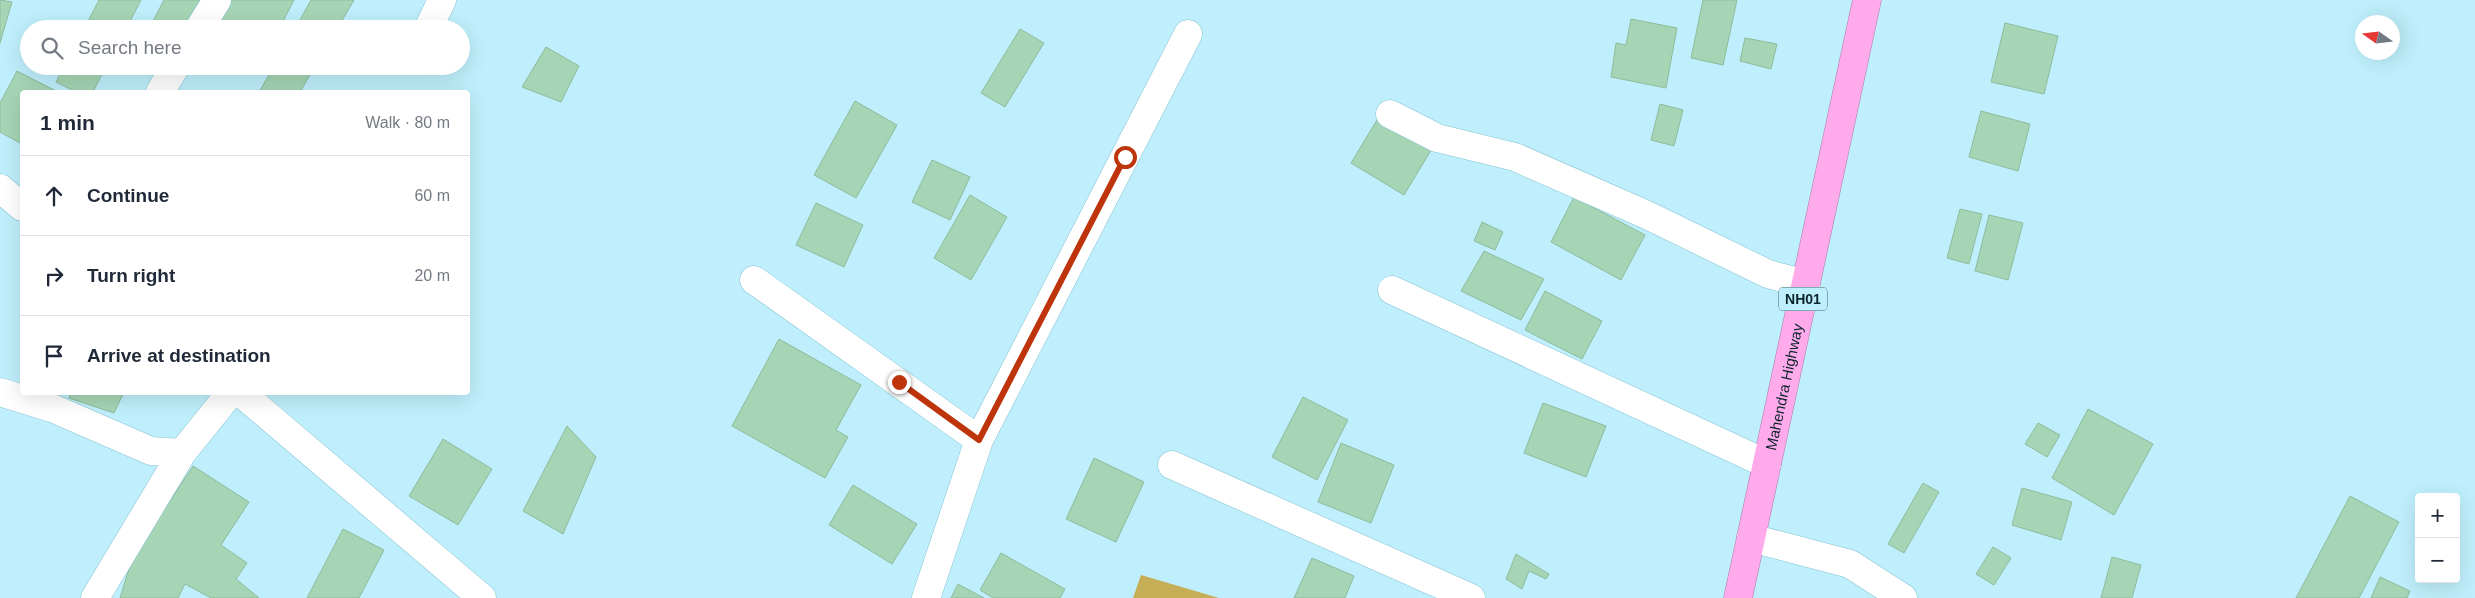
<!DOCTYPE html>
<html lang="en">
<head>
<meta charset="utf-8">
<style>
  body { margin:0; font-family:Helvetica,sans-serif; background:#f6f6f7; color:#1f2937 }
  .controls { position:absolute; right:15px; bottom:15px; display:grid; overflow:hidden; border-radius:5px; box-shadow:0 5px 20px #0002 }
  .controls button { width:45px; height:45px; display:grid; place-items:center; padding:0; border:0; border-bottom:1px solid #e0e1e3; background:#fff; color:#1f2937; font:25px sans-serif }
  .compass { position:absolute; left:2355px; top:15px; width:45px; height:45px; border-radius:50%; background:#fff; box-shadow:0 5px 20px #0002; rotate:284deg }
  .stop { position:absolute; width:15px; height:15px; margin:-11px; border:4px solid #be350c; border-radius:50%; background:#fff }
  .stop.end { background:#be350c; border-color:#fff; box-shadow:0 1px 5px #0008 }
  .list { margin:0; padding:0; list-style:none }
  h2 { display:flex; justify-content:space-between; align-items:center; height:65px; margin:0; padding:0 20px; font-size:21px }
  h2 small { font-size:16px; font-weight:400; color:#747a83 }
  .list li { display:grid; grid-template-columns:32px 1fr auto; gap:15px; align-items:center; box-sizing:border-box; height:80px; padding:0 20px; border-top:1px solid #e0e1e3 }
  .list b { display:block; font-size:19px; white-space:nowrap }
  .list em { font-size:16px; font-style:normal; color:#747a83 }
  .icon { flex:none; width:28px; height:28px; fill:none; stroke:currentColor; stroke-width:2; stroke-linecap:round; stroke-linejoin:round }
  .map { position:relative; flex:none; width:2475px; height:598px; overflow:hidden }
  .search { position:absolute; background:#fff; box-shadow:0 5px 20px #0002; left:20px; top:20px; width:450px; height:55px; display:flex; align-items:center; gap:12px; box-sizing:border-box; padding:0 18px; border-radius:28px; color:#747a83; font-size:19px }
  .panel { position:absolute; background:#fff; box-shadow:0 5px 20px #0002; left:20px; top:90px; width:450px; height:305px; border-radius:5px }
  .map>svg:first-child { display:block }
  .forest { fill:#c5ae55 }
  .building { fill:#a6d5b5; stroke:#8ebb9c }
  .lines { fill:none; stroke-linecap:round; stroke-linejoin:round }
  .street-casing { stroke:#86c2d1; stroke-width:29 }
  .highway-casing { stroke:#a97ba8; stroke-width:29 }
  .street { stroke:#fff; stroke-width:28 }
  .highway { stroke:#feaaeb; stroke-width:28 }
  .route { stroke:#be350c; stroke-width:6 }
  .labels { text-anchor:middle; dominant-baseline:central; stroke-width:4.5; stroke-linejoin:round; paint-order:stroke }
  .shield { fill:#bfeffc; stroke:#42626a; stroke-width:1 }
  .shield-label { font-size:14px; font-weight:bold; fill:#0c252b }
  .street-label { font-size:15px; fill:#0c252b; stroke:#bfeffc }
</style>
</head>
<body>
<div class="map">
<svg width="2475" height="598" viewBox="0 0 2475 598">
  <rect width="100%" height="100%" fill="#bfeffc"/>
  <!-- forest -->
  <path class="forest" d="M1141 575 1219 598H1133Z"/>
  <!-- building -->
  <path class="building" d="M0 0 12 2 0 43Z
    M99 0H141L126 29H84Z
    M164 0H203L185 29H149Z
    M220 0H294L279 29H217Z
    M311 0H354L337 29H295Z
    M1703 0H1737L1723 65 1691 58Z
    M1631 19 1677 28 1666 88 1611 77 1616 43 1626 45Z
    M2005 23 2058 36 2044 94 1991 82Z
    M1020 29 1044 43 1005 107 981 93Z
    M1745 38 1777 44 1771 69 1740 61Z
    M546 47 579 66 561 102 522 87Z
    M64 66H106L93 92H76L56 82Z
    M274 66H315L300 92H259Z
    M17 71 58 92H22V144L0 132V103Z
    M855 101 897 125 856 198 814 175Z
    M1660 104 1683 110 1674 146 1651 140Z
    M1981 111 2030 124 2018 171 1969 157Z
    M1380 115 1433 147 1404 195 1351 163Z
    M932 160 970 177 950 220 912 202Z
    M970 195 1007 217 971 280 934 258Z
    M1574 197 1645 235 1621 280 1551 242Z
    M816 203 863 225 844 267 796 245Z
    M1960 209 1982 214 1969 264 1947 258Z
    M1989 215 2023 223 2008 280 1975 271Z
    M1482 222 1503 232 1495 250 1474 241Z
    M1484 251 1544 279 1521 320 1461 291Z
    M1545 291 1602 321 1582 359 1525 330Z
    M779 339 861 385 836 430 848 437 825 478 732 426Z
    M71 392H124L114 413 69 398Z
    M1303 397 1348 420 1317 480 1272 457Z
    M1543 403 1606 426 1586 477 1524 453Z
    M2088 409 2153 444 2114 515 2052 478Z
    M2038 423 2060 435 2047 457 2025 444Z
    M567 426 596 457 563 534 523 511Z
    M443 439 492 469 458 525 409 496Z
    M1341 443 1394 465 1371 523 1318 502Z
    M1094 458 1144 482 1116 542 1066 519Z
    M193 466 249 502 221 545 247 563 236 579 259 598H211L185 584 178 598H120L132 559Z
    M1923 483 1939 492 1904 553 1888 544Z
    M853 485 917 524 892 564 829 525Z
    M2022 488 2072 502 2061 540 2012 525Z
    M2350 496 2399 522 2359 598H2296Z
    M343 529 384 550 359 598H307Z
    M1993 547 2011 558 1994 585 1976 574Z
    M1001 553 1065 589 1060 598H993L980 590Z
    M1516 554 1549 574 1546 579 1529 571 1522 589 1506 579Z
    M2112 557 2141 565 2132 598H2101Z
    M1312 558 1354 576 1345 598H1294Z
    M2380 577 2410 591 2407 598H2371Z
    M958 584 984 598H951Z"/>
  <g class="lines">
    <!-- street casing -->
    <g class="street-casing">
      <path id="street" d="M199 29 217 0
        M428 29 442 0
        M160 92 176 66
        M1390 114 1437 138 1515 157 1647 215 1768 274 1806 284
        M0 188 22 207
        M754 280 979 440 926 598
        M1392 290 1767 464
        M0 392 52 408 151 451 182 453 231 392
        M240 392 482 598
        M979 440 1188 34
        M1172 465 1471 598
        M1751 538 1850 564 1903 598
        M95 598 182 453"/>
    </g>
    <!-- highway casing -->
    <g class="highway-casing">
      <g id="highway">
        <path id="s1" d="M1738 598 1867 0"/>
      </g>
    </g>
    <!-- street -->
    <use href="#street" class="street"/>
    <!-- highway -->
    <use href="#highway" class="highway"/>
  </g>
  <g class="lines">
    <!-- route -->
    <path class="route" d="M899 382 979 440 1125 157"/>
  </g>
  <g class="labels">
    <!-- shield labels -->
    <rect class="shield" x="1779" y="287.5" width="48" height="23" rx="4"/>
    <g class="shield-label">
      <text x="1803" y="299">NH01</text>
    </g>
    <!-- street labels -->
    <g class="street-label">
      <text stroke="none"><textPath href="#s1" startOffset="216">Mahendra Highway</textPath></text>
    </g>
  </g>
</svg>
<div class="controls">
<button>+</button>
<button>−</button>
</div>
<svg class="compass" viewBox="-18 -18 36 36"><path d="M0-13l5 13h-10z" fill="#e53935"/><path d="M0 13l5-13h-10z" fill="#747a83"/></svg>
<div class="stop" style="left:1125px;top:157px"></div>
<div class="stop end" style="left:899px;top:382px"></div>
<div class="search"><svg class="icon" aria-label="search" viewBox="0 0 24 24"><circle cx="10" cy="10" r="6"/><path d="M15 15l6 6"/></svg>Search here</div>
<section class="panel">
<h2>1 min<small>Walk · 80 m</small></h2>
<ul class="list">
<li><svg class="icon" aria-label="ahead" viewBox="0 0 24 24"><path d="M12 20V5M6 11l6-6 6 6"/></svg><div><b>Continue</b></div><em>60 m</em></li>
<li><svg class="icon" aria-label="right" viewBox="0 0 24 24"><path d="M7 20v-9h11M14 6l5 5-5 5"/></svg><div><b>Turn right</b></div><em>20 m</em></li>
<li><svg class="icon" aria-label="arrive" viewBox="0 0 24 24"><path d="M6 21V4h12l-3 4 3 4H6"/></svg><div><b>Arrive at destination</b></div></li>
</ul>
</section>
</div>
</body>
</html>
